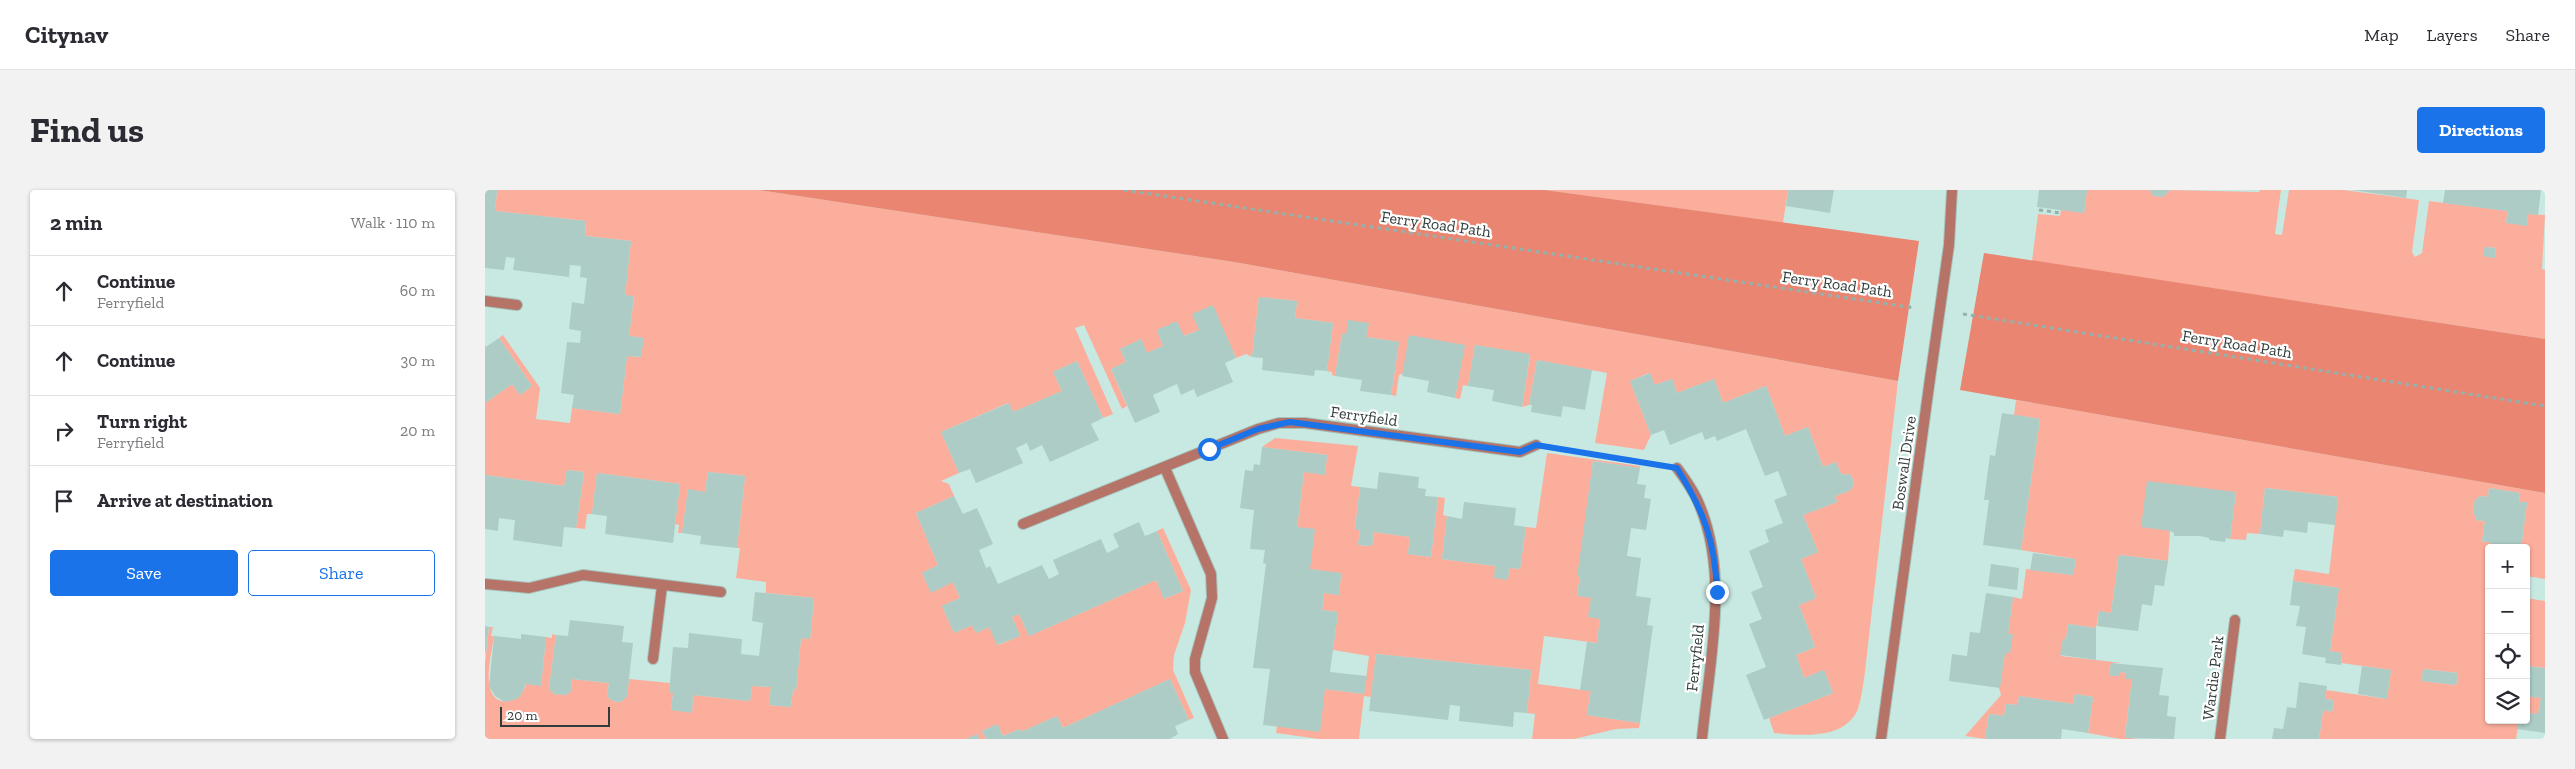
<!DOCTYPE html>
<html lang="en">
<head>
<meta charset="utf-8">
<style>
  body { margin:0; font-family:"Zilla Slab",serif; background:#f2f2f3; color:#2b2b33 }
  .controls { position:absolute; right:15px; bottom:15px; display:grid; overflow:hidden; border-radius:5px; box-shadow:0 1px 4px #0004 }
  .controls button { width:45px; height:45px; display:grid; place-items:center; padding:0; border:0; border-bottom:1px solid #e1e1e2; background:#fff; color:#2b2b33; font:25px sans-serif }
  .scale { position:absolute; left:15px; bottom:12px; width:110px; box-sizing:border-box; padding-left:5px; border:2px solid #303d3b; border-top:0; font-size:14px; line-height:18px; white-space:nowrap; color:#303d3b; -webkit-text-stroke:4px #fff; paint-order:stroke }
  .stop { position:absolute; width:15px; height:15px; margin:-11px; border:4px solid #1a73e8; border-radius:50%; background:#fff }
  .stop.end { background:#1a73e8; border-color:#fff; box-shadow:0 1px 5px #0008 }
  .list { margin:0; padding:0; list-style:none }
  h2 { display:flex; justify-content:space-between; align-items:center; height:65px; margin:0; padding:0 20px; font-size:21px }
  h2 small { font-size:16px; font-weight:400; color:#7c7c81 }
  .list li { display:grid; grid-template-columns:32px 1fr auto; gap:15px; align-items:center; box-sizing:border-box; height:70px; padding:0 20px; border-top:1px solid #e1e1e2 }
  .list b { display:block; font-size:19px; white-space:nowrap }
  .list p { margin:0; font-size:16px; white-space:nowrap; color:#7c7c81 }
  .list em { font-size:16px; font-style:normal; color:#7c7c81 }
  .actions { display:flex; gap:10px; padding:15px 20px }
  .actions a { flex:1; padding:11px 0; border:1px solid #1a73e8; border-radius:5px; text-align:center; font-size:18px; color:#1a73e8 }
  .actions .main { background:#1a73e8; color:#fff }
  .icon { flex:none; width:28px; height:28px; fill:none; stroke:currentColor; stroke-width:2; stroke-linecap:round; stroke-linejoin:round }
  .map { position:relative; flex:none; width:2060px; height:549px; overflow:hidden; border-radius:5px }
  header { display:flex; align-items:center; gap:30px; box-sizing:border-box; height:70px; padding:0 25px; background:#fff; border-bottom:1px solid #e1e1e2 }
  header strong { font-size:24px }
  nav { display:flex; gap:28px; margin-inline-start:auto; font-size:18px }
  .intro { display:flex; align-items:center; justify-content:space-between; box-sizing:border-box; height:120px; padding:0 30px }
  h1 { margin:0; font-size:35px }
  .button { padding:12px 22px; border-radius:5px; background:#1a73e8; color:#fff; font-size:18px; font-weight:700 }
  main { display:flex; gap:30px; padding:0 30px }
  aside { flex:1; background:#fff; border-radius:5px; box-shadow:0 1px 4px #0004 }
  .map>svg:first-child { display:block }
  .green { fill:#fcae9d; fill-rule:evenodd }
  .forest { fill:#ea8571 }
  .building { fill:#acccc5 }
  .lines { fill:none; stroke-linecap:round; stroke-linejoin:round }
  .street-casing { stroke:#a7c3bd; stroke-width:12 }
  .path { stroke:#96b1ab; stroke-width:3; stroke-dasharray:4 4; stroke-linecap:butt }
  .street { stroke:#b57467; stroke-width:10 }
  .street-bridge-casing { stroke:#a7c3bd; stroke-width:12; stroke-linecap:butt }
  .street-bridge { stroke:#b57467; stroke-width:10 }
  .route { stroke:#1a73e8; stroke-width:6 }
  .labels { text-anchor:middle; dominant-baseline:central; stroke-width:4.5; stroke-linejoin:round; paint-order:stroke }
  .street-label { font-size:16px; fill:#303d3b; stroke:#fff }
</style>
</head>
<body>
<header>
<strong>Citynav</strong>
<nav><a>Map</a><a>Layers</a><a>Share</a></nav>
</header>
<div class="intro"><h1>Find us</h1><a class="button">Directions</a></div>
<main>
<aside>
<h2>2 min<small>Walk · 110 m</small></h2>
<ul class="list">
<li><svg class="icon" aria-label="ahead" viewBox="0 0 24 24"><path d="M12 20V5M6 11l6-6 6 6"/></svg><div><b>Continue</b><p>Ferryfield</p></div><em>60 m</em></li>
<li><svg class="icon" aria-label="ahead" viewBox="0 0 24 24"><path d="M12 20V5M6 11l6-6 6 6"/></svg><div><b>Continue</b></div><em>30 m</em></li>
<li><svg class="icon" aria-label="right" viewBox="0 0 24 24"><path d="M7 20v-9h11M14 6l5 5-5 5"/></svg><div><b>Turn right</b><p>Ferryfield</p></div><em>20 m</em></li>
<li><svg class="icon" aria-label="arrive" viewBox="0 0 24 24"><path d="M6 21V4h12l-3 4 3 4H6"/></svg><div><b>Arrive at destination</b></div></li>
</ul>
<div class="actions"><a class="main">Save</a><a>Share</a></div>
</aside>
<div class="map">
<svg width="2060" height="549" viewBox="0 0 2060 549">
  <rect width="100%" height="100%" fill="#c8e9e2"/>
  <!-- green -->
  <path class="green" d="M12 0H274L749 72 1413 191 1379 490C1377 500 1376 511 1372 521 1359 549 1318 546 1289 543L1284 528 1348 503 1339 480 1319 488 1311 465 1330 457 1314 415 1331 408 1316 369 1333 362 1318 325 1352 312 1350 306 1366 300 1369 293 1366 285 1356 284 1351 272 1338 277 1323 237 1300 246 1281 196 1238 213 1229 189 1192 203 1187 189 1170 195 1164 183 1145 191 1166 245 1159 260 1110 253 1122 183 1052 170 1044 215 1037 217 1045 165 990 155 983 196 978 195 975 209 970 208 979 155 914 185 911 206 906 205 914 152 881 147 883 134 861 144H857L850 186 847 185V182L842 181 848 133 810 128 812 111 774 107 767 167 761 164 751 168 727 115 714 140 698 146 691 132 672 140 678 156 662 163 656 149 635 159 641 172 626 179 642 216 637 219 599 135 590 138 628 224 618 228 592 171 568 182 577 201 528 222 523 213 456 242 474 283 456 291 464 294 469 306 431 323 453 375 437 383 446 402 468 392 475 408 457 416 469 443 487 435 491 443 504 437 513 455 535 446 527 427 534 424 544 446 671 390 679 409 698 401 672 341 678 338 706 400 700 433 689 465 688 480 709 528 704 530 685 489 578 538 572 526 536 542 535 539 518 546 512 534 497 541 501 549H494L492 544 481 549H0V473L4 437H8L6 446H9C7 461 1 483 5 498 10 520 37 512 41 494L56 495 61 447 67 448V444L71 445 64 499 69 504 81 505 86 501 87 489 124 493 122 506 127 511 136 512 142 506 144 489 185 493 184 503H188L186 520 207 522 208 505 265 511 267 496 286 497 284 515 306 517 308 499 311 500 316 448 325 449 329 408 281 403V392L251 388 255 358H252L260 286 223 282 220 302 203 300 197 343H193L194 335 190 334 195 294 112 283 107 324H102L100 339 91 338 99 282 82 280 79 296 0 285V213L27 194 35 205 47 196 14 148 18 145 55 198 51 229 85 233 87 218 135 224 142 166 156 167 158 148 144 146 149 107 140 105 146 51 100 46 101 31 10 21Z
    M1060 0H1303L1298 33Z
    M1602 0H1665L1668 6 1678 7 1685 0 1774 2 1775 0H1796L1790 44 1797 45 1804 0H1859L1934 10 1927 62 1930 67 1937 63 1944 11 2023 21 2021 33 2042 35 2043 24 2060 25 2057 79 2060 80V149L1547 71 1553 24 1575 26 1576 19 1599 23ZM2000 57 2011 58 2010 68 1999 66Z
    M1531 210 2060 303V389L2041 386V358H2036L2042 313 2034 312 2035 303 2004 298 2003 307 1994 306 1993 309H1990L1988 325H1991L1990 330 2000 331 1997 351 2007 353V358H2004L2000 403H2004V530H2034L2031 549H1834L1838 520 1847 522 1849 510 1840 509 1841 500 1902 509 1906 480 1856 473 1857 463 1845 461 1854 398 1808 391 1810 379 1844 384 1853 307 1780 298 1775 344 1762 343 1761 350 1745 349 1751 302 1685 341 1683 371 1634 365 1626 423 1614 421 1611 438 1583 434 1581 449H1578L1576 466 1637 473H1626L1624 485 1635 486V482L1641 483V489H1647L1640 547 1652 549H1635L1603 543 1608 507 1590 504 1588 514 1534 506 1533 515 1521 514 1519 526 1504 524 1500 549 1480 546 1516 505 1514 498 1520 463H1525L1527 445 1523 444 1528 407 1537 409 1541 379 1588 385 1591 369 1536 360 1555 229 1529 225ZM1938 479 1973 483 1971 495 1937 491Z
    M790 248 873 256 866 296 875 297 870 339 875 340 873 355 887 356 889 342 925 347 923 364 946 367 953 307 960 308 958 325 962 326 957 369 1010 376 1023 389 1024 378 1035 379 1041 337 1051 338 1062 263 1155 276V278L1108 271 1093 387H1095L1092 405 1106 408 1115 429 1112 453 1059 446 1053 494 1106 501 1102 525 1155 533 1154 538 1131 539 1089 549H1047L1050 524 1042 523 1046 480 891 464 886 507 879 506 874 549H834L791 543 792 536 840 499 879 504 884 466 848 460 853 422 837 420 839 403 854 405 856 384 825 379 812 337 819 282 840 284 842 265 777 257Z
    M2041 408 2060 411V478L2041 476Z
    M2041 506 2056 508 2053 524 2041 523Z"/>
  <!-- forest -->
  <path class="forest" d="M274 0H1060L1434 51 1413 191 749 72Z
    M1499 63 2060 149V303L1475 200Z"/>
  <!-- building -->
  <path class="building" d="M0 0H12L10 21 101 31 100 46 146 51 140 105 149 106 144 146 159 148 156 167 142 166 135 224 87 218 89 205 76 203 82 152 95 153 96 141 84 139 87 112 99 114 102 88 95 87 96 76 85 75 84 87 28 80 30 68 21 67 19 80 0 78Z
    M1303 0H1349L1345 23 1301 16Z
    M1554 0H1602L1599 23 1552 17Z
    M1665 0H1685L1678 7 1668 6Z
    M1867 0H1922L1921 8Z
    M1960 0H2056L2053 25 2043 24 2042 36 2021 33 2023 21 1958 13Z
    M2000 57 2011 58 2010 68 1998 66Z
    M774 107 812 111 810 128 848 133 842 181 830 180 829 186 777 180 778 168 767 167Z
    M728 115 751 168 740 173 748 192 712 207 709 199 696 205 692 194 668 205 675 222 650 233 626 179 641 172 635 159 656 149 662 163 678 156 672 140 692 131 699 146 714 140 707 124Z
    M863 130 884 133 881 147 914 152 906 205 875 201 877 190 850 186 857 144H861Z
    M924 145 980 155 970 208 942 202 944 191 917 186Z
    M14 148 47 196 35 205 27 194 0 213V155L1 157Z
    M990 155 1045 164 1037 217 1007 211 1009 200 983 196Z
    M1052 170 1107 180 1100 220 1078 216 1076 227 1046 222 1047 215H1044Z
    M592 171 618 228 606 234 614 250 565 272 557 255 545 261 542 253 531 258 538 273 491 293 485 279 474 283 456 242 524 213 528 222 577 201 568 182Z
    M1165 183 1170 195 1187 189 1192 203 1229 189 1238 213 1281 196 1300 246 1323 237 1338 277 1351 272 1356 284 1366 285 1369 293 1366 300 1350 306 1352 312 1318 325 1333 362 1316 369 1331 408 1314 415 1330 457 1311 465 1319 488 1339 480 1348 503 1279 530 1261 485 1281 477 1264 434 1277 429 1266 402 1278 397 1264 361 1284 352 1280 340 1298 333 1289 310 1302 305 1293 281 1280 286 1261 239 1232 251 1230 246 1220 250 1217 242 1185 255 1179 240 1166 245 1145 191Z
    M1517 223 1555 229 1536 360 1498 355 1504 310H1499L1505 265 1510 266Z
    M777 257 842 265 840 285 819 282 812 337 830 339 825 379 856 383 854 405 839 403 837 420 853 422 845 482 882 486 879 504 840 499 835 542 778 535 785 479 768 478 781 374 778 373 780 360 765 359 769 320 755 318 760 280 768 281 769 274 775 275Z
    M1108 271 1155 278 1152 294 1161 295 1159 308 1166 309 1161 340 1146 338 1142 366 1156 368 1151 406 1166 408 1162 435 1168 436 1155 533 1102 525 1106 501 1095 500 1102 452 1112 453 1115 429 1103 427 1106 408 1092 406 1095 387H1092Z
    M82 280 99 282 91 338 79 337 77 357 28 350 30 330 14 328 13 341 0 339V285L79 296Z
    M223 282 260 286 252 358 215 354 216 346 197 343 203 299 220 302Z
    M894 282 934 287 933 298 941 299 940 306 953 307 946 367 923 364 925 347 889 342 887 356 873 355 875 340H870L875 297 892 299Z
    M112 283 195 294 188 353 120 344 122 326 107 324Z
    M1662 291 1751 302 1745 349 1741 348 1740 352 1724 350V348L1715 346H1689V343L1685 341 1656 337Z
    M1780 298 1853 307 1850 335 1823 332 1822 343 1799 340 1798 347 1775 344Z
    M2004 298 2035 303 2034 312H2042L2036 358H2007V353L1997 351 2000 331 1990 330 1991 325H1988L1990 309H1993L1994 306 2003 307Z
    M469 306 478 324 492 318 508 354 494 360 501 378 505 376 513 394 557 375 564 389 574 384 568 370 616 349 622 363 634 357 628 344 654 332 660 346 672 341 698 401 679 409 671 390 544 446 534 424 527 427 535 446 512 455 504 437 491 443 487 435 469 443 457 416 475 408 468 392 446 403 437 383 453 375 431 323Z
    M979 312 1031 318 1029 335 1041 337 1035 379 1024 378 1023 390 1009 388 1010 376 957 369 962 326 977 329Z
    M1548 363 1591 369 1588 385 1545 380Z
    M1634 365 1683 371 1679 396 1670 395 1667 416 1657 414 1653 441 1612 436 1614 421 1626 423Z
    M1506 374 1534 378 1532 400 1503 396Z
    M1808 391 1854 398 1845 461 1857 463 1856 475 1840 473 1841 468 1817 464 1821 437 1811 436 1815 416 1805 415Z
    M270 402 329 408 325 449 316 448 311 500 308 499 306 517 284 515 286 497 267 496 265 511 208 505 207 523 186 520 188 503H184L188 457 203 458 204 443 257 449 256 464 274 466 278 433 267 431Z
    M1501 403 1528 407 1523 444H1528L1525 463H1520L1515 498 1464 491 1467 464 1482 466 1485 442 1495 443Z
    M85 430 139 436 137 452 148 453 142 506 136 512 127 511 122 506 124 493 87 489 86 501 81 505 69 504 64 499 71 445 83 446Z
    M1583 434 1611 438V470L1575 465 1578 449H1581Z
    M0 436 4 437 1 463H0Z
    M36 444 61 447 56 496 41 494 36 505 32 509 20 512 10 506 4 496 9 446 36 449Z
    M891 464 1046 480 1042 523 1029 522 1028 537 974 531 975 516 965 515 963 530 884 521Z
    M1626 473 1678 478 1674 505 1684 506 1682 526 1691 527 1689 549 1640 548 1647 489H1641V483L1635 482V486H1624Z
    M1877 476 1906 480 1902 509 1873 504Z
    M2041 476 2060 478V543L2032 539 2034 530H2041V523L2053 524 2056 508 2041 506Z
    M1938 479 1973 483 1971 495 1937 491Z
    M685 489 704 530 690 536 693 544 685 549H501L497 541 512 534 518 546 535 539 536 542 572 526 578 538Z
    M1814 492 1842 496 1840 509 1849 510 1847 522 1838 520 1834 549H1787L1789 538 1798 539 1802 517 1811 518Z
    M1590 504 1608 507 1603 543 1577 539 1576 549H1500L1504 524 1519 526 1521 514 1533 515 1534 506 1588 514Z
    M492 544 494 549H481Z"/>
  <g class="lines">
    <!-- street casing -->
    <g class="street-casing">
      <path id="street" d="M1464 55 1467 0
        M0 111 32 115
        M680 278 726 384 727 408 710 469V482L738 549
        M1192 278C1200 289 1209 301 1214 314 1245 386 1224 473 1217 549
        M538 334 773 239 794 233H820L1035 262 1051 255
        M0 394 44 398 98 385 236 402
        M168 469 177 396
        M1396 549 1444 196
        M1735 549 1750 430"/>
    </g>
    <!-- path -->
    <path class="path" d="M639 0 1430 118
      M1554 20 1576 23
      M1478 124 2060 216
      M1074 258 1169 274"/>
    <!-- street -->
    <use href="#street" class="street"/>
    <!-- street-bridge casing -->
    <g class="street-bridge-casing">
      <path id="street-bridge" d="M1444 196 1464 55"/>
    </g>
    <!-- street-bridge -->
    <use href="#street-bridge" class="street-bridge"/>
  </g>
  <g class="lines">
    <!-- route -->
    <path class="route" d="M724 259 773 239 805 232 1035 262 1051 255 1192 278C1219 322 1230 350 1232 402"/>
  </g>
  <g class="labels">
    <!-- street labels -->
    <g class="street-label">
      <text transform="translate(951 34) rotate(8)">Ferry Road Path</text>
      <text transform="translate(1352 94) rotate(8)">Ferry Road Path</text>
      <text transform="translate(1752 154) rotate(9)">Ferry Road Path</text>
      <text transform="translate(879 226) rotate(8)">Ferryfield</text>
      <text transform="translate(1419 273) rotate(-82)">Boswall Drive</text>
      <text transform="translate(1210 468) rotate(-84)">Ferryfield</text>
      <text transform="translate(1728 488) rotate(-83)">Wardie Park</text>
    </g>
  </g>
</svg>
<div class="controls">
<button>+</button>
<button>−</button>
<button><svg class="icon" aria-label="locate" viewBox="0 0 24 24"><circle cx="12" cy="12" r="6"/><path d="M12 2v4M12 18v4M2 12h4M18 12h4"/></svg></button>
<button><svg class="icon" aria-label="layers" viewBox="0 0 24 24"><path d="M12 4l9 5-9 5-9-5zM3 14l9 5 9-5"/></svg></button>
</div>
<div class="scale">20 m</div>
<div class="stop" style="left:724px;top:259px"></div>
<div class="stop end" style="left:1232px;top:402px"></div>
</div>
</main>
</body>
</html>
